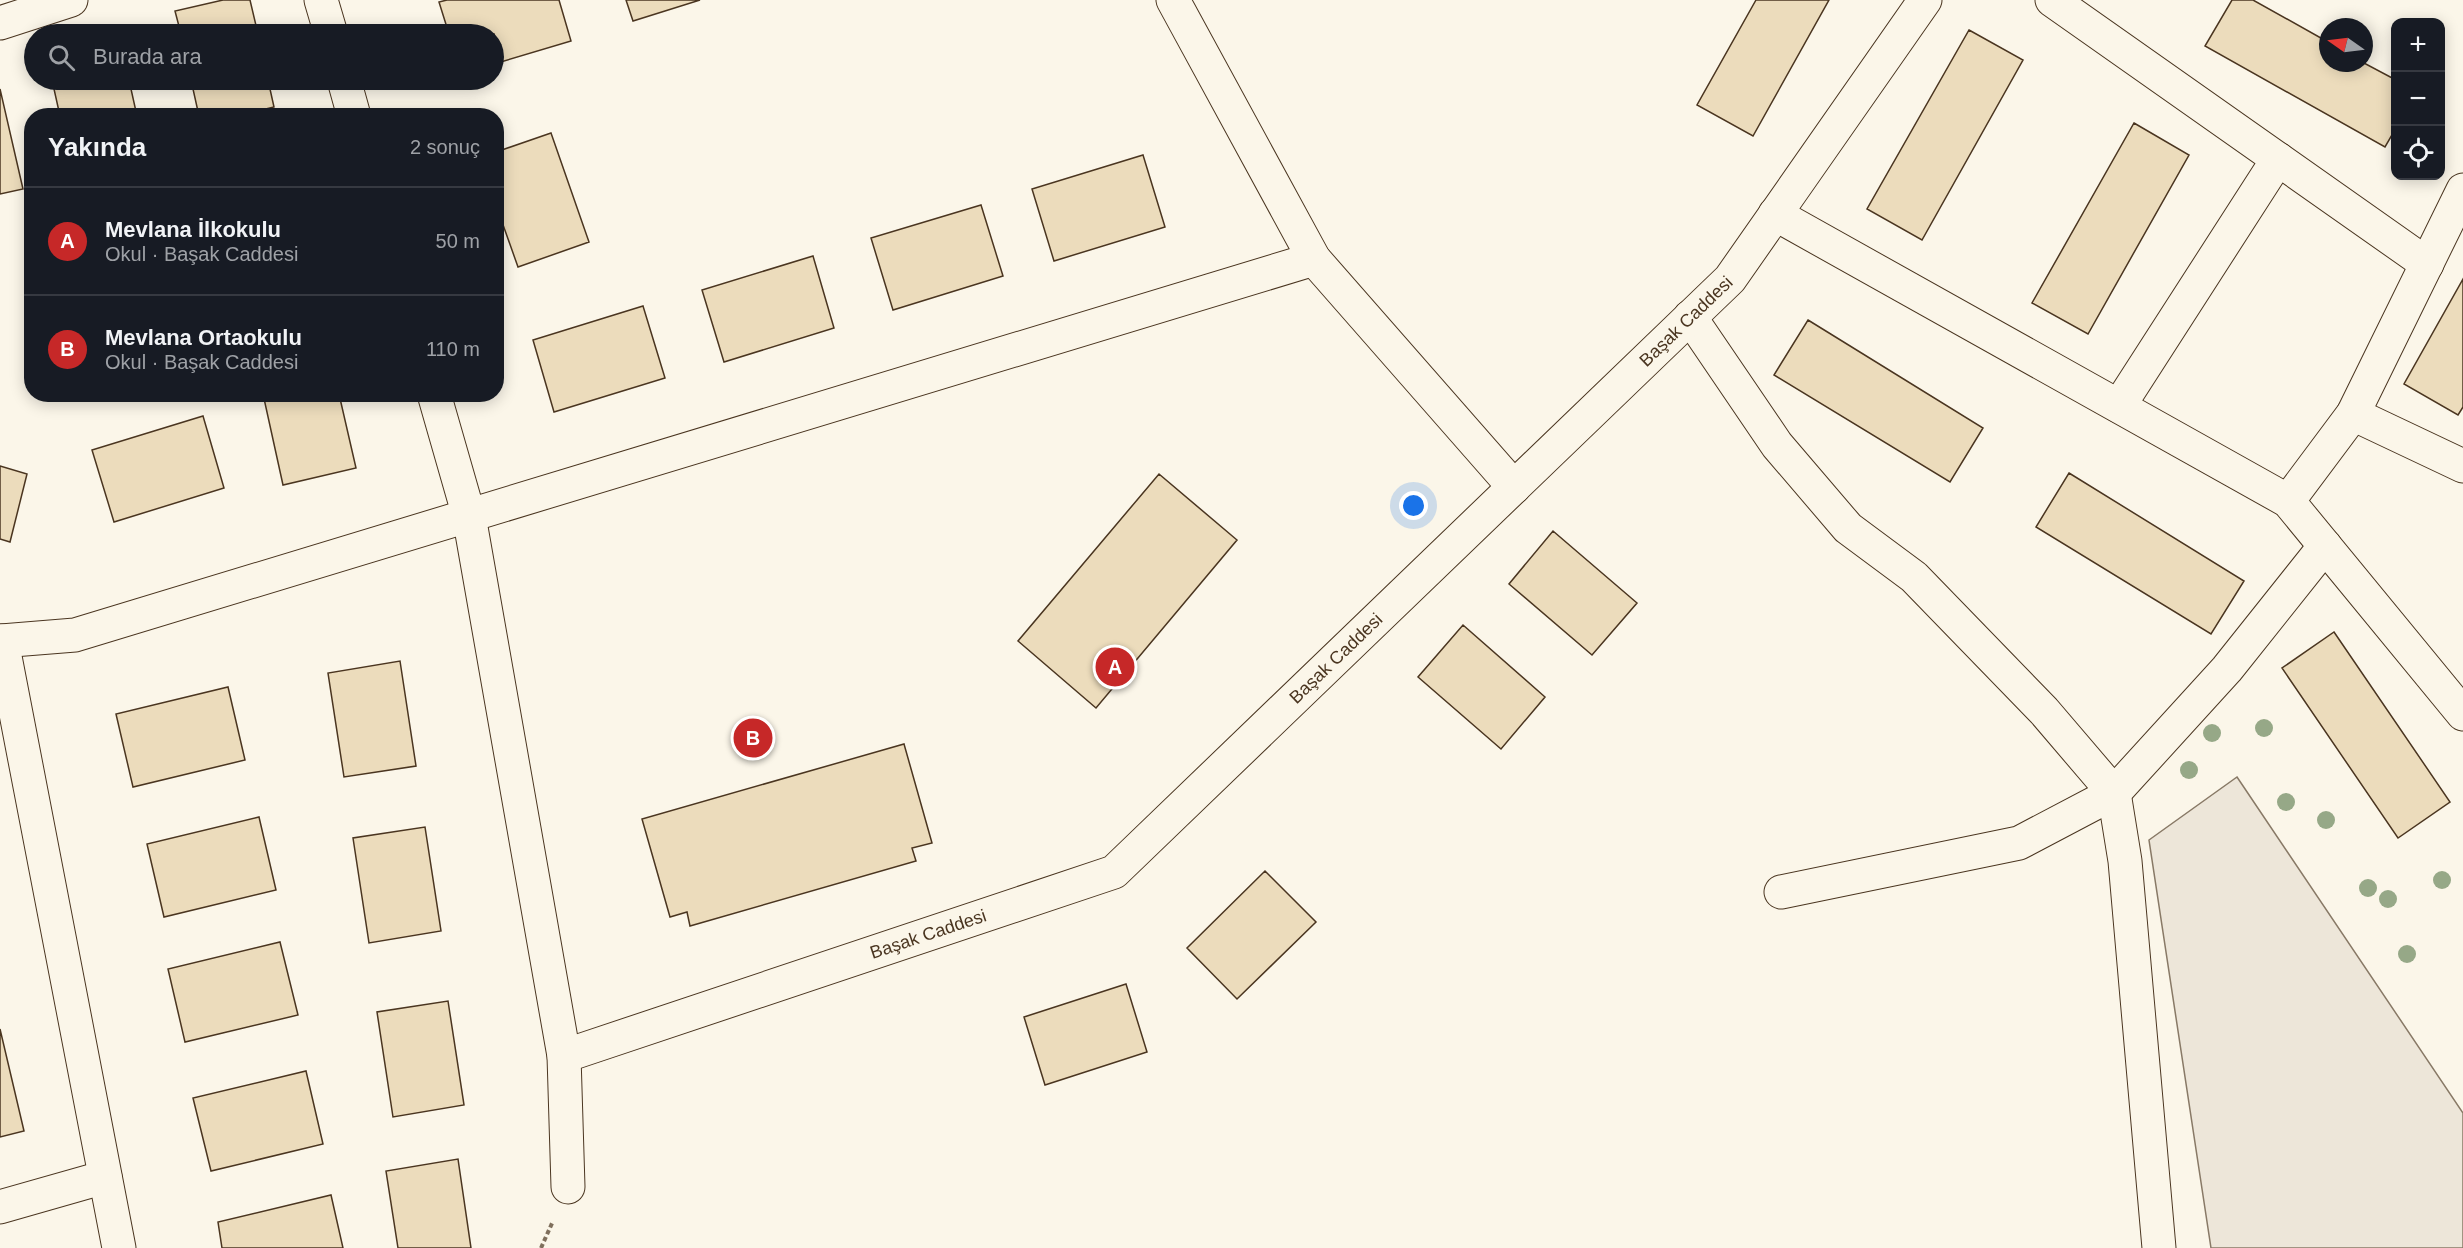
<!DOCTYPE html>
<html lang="tr">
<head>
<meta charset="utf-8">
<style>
  body { margin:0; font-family:Helvetica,sans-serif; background:#242831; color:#f1f3f6 }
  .controls { position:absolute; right:18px; top:18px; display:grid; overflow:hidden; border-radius:12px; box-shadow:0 3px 15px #0003 }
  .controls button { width:54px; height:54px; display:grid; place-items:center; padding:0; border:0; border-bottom:2px solid #363941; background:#171b24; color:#f1f3f6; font:30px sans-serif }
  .compass { position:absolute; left:2319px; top:18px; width:54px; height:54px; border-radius:50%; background:#171b24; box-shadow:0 3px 15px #0003; rotate:284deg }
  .you { position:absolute; left:1414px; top:506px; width:21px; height:21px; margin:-15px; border:4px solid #fff; border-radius:50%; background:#1a73e8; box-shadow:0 0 0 9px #1a73e833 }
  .badge { display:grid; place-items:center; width:39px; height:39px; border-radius:50%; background:#c62828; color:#fff; font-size:20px; font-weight:700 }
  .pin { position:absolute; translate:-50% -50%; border:3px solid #fff; box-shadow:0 2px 6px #0006 }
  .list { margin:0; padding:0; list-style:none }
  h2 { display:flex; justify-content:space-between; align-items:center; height:78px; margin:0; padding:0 24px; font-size:26px }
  h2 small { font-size:20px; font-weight:400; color:#9ea1a6 }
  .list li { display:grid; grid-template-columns:39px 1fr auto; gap:18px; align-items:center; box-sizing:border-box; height:108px; padding:0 24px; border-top:2px solid #363941 }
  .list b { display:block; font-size:22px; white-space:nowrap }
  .list p { margin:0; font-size:20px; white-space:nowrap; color:#9ea1a6 }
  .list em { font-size:20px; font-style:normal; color:#9ea1a6 }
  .icon { flex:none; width:33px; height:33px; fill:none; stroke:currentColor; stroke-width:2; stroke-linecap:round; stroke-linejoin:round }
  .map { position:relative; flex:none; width:2463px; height:1248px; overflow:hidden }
  .search { position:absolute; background:#171b24; box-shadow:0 3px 15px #0003; left:24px; top:24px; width:480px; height:66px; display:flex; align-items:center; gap:15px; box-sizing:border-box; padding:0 21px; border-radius:33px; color:#9ea1a6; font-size:22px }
  .panel { position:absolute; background:#171b24; box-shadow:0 3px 15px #0003; left:24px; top:108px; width:480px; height:294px; border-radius:24px }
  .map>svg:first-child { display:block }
  .green { fill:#ede6d9; stroke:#887966; stroke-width:1.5 }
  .building { fill:#ecdcbc; stroke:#4a3520; stroke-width:1.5 }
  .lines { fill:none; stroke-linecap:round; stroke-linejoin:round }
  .minor-casing { stroke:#4a3520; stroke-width:35 }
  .path { stroke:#7f6f5c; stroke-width:4; stroke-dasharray:4.5 3; stroke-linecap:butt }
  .minor { stroke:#fbf6e9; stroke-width:33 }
  .tree { fill:#96a887 }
  .labels { text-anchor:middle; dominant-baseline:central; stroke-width:4.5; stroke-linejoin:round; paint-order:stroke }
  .street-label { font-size:18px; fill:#4a3520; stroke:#fbf6e9 }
</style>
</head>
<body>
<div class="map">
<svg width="2463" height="1248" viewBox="0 0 2463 1248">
  <rect width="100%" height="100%" fill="#fbf6e9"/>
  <!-- green -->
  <path class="green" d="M2237 777 2463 1113V1248H2211L2149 840Z"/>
  <!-- building -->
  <path class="building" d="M223 0H250L258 34H181L175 11Z
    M447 0H559L571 41 494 64V34H449L439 2Z
    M626 0H700L633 21Z
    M1756 0H1829L1753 136 1697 105Z
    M2232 0H2253L2328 42V63H2364L2396 80V128L2385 147 2205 46Z
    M1969 30 2023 60 1922 240 1867 209Z
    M52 80H129L137 116H60Z
    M191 80H268L274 107 237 116H199Z
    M0 89 23 189 0 194Z
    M2134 123 2189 155 2088 334 2032 303Z
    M551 133 589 242 518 267 496 205V152Z
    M1143 155 1165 227 1054 261 1032 189Z
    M981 205 1003 276 893 310 871 238Z
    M813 256 834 328 724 362 702 290Z
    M2463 279V407L2458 415 2404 384Z
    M643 306 665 378 554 412 533 340Z
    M1808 320 1983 428 1950 482 1774 375Z
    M263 394H339L356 468 283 485Z
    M203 416 224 488 114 522 92 450Z
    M0 466 27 474 10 542 0 539Z
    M2069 473 2244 581 2211 634 2036 527Z
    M1159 474 1237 540 1096 708 1018 641Z
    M1553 531 1637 603 1592 655 1509 584Z
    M1463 625 1545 697 1501 749 1418 677Z
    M2334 632 2450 802 2398 838 2282 668Z
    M400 661 416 766 344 777 328 673Z
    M228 687 245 760 133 787 116 714Z
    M904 744 932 843 912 848 916 861 690 926 687 912 670 917 642 819Z
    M259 817 276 890 164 917 147 844Z
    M425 827 441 931 369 943 353 838Z
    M1265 871 1316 922 1237 999 1187 948Z
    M280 942 298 1015 185 1042 168 969Z
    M1126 984 1147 1052 1045 1085 1024 1017Z
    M448 1001 464 1105 393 1117 377 1012Z
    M0 1029 24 1131 0 1137Z
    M306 1071 323 1144 211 1171 193 1098Z
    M458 1159 471 1248H398L386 1171Z
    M331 1195 343 1248H222L218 1222Z"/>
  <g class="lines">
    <!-- minor casing -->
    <g class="minor-casing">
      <g id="minor">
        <path d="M321 0 331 34"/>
        <path d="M1173 0 1314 259 1514 487"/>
        <path d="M2052 0 2427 264"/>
        <path d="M0 23 71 0"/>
        <path d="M344 80 354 116"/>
        <path d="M1775 214 2288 501 2463 714"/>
        <path d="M1690 317 1777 445 1848 528 1914 577 2044 711 2114 793 2125 861 2159 1248"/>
        <path d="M434 394 469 516 564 1056 568 1187"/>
        <path d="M2119 406 2278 159"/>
        <path d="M2353 414 2463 466"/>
        <path d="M2288 501 2353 414 2463 190"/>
        <path d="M0 641 75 635 1314 259"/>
        <path d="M2 641 119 1248"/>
        <path d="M1781 892 2019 843 2114 793 2227 669 2325 546"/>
        <path id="s1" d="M564 1056 1114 872 1730 279 1925 0"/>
        <path d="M0 1207 105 1177"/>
      </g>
    </g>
    <!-- path -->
    <path class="path" d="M541 1248 553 1221"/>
    <!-- minor -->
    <use href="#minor" class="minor"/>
  </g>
  <!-- trees -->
  <g class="tree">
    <circle cx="2264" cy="728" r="9"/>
    <circle cx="2212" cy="733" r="9"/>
    <circle cx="2189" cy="770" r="9"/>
    <circle cx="2286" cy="802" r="9"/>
    <circle cx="2326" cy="820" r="9"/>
    <circle cx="2442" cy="880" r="9"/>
    <circle cx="2368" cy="888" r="9"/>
    <circle cx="2388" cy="899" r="9"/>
    <circle cx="2407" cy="954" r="9"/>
  </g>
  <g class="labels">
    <!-- street labels -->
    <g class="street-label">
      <text stroke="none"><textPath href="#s1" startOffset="1374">Başak Caddesi</textPath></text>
      <text stroke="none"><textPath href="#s1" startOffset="888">Başak Caddesi</textPath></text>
      <text stroke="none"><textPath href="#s1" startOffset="384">Başak Caddesi</textPath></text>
    </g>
  </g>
</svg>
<div class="controls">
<button>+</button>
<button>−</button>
<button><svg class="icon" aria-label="locate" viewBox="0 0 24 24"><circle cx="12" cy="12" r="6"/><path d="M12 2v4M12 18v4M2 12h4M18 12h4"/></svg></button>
</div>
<svg class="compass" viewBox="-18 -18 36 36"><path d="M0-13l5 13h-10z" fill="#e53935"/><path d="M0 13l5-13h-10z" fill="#9ea1a6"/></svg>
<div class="you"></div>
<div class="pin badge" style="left:1115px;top:667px">A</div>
<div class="pin badge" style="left:753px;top:738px">B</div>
<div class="search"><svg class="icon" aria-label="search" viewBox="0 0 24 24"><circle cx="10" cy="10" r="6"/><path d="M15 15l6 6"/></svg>Burada ara</div>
<section class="panel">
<h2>Yakında<small>2 sonuç</small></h2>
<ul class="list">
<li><span class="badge">A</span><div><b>Mevlana İlkokulu</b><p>Okul · Başak Caddesi</p></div><em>50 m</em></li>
<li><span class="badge">B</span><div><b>Mevlana Ortaokulu</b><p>Okul · Başak Caddesi</p></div><em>110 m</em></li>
</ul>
</section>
</div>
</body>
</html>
